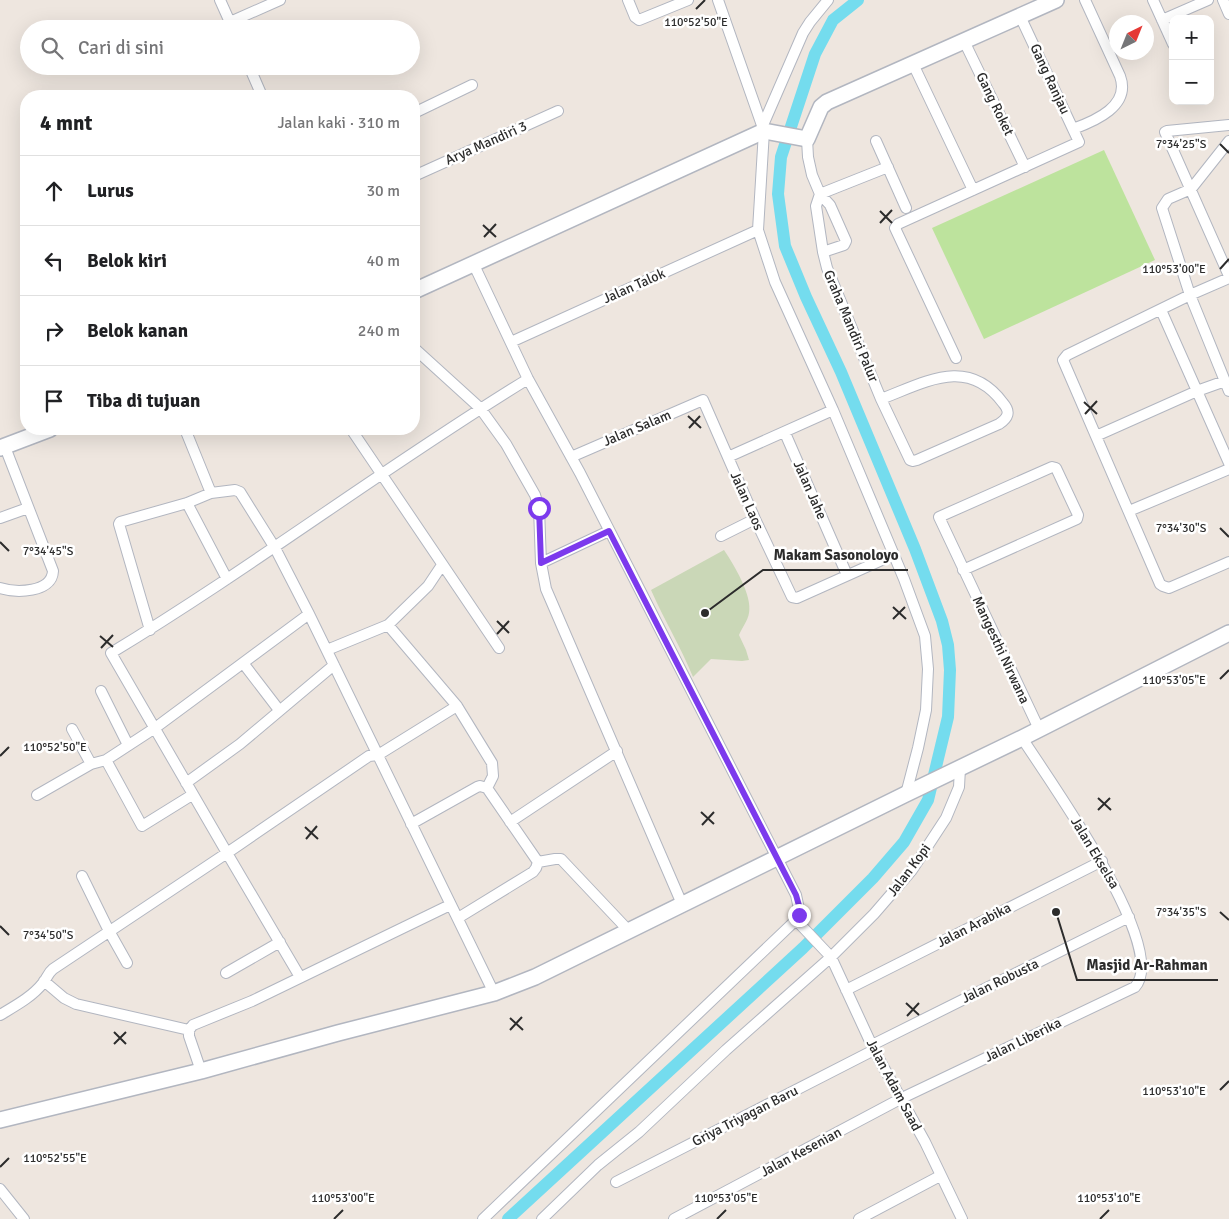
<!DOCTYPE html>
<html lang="id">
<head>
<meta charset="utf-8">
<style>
  body { margin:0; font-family:Signika,sans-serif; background:#f6f6f6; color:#202124 }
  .controls { position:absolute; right:15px; top:15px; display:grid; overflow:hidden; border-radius:10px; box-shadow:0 5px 20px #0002 }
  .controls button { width:45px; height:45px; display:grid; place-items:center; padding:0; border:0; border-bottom:1px solid #e0e0e0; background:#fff; color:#202124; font:25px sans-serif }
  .compass { position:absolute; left:1109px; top:15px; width:45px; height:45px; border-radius:50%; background:#fff; box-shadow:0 5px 20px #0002; rotate:43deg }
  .stop { position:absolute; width:15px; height:15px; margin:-11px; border:4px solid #7c3aed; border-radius:50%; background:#fff }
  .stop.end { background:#7c3aed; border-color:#fff; box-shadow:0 1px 5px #0008 }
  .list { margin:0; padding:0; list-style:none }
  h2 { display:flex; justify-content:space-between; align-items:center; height:65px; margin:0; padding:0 20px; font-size:21px }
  h2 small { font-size:16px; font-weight:400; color:#757577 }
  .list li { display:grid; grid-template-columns:32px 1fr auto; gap:15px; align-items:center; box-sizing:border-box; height:70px; padding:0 20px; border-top:1px solid #e0e0e0 }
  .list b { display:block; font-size:19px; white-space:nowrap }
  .list em { font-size:16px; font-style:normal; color:#757577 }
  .icon { flex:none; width:28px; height:28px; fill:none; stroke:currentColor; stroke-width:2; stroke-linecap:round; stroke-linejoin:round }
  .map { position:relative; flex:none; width:1229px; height:1219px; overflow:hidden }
  .search { position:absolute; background:#fff; box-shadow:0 5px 20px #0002; left:20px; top:20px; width:400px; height:55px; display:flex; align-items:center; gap:12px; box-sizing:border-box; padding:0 18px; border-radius:28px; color:#757577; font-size:19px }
  .panel { position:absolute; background:#fff; box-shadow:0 5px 20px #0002; left:20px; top:90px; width:400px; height:345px; border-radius:20px }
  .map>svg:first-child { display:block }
  .green { fill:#bde39d }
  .cemetery { fill:#cad7b7 }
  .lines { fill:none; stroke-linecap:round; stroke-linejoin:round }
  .canal { stroke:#74dcee; stroke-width:12 }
  .street-casing { stroke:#b2b6c0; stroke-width:12 }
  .secondary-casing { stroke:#b2b6c0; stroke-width:18 }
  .street { stroke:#fff; stroke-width:10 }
  .secondary { stroke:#fff; stroke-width:15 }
  .route { stroke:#7c3aed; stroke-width:6 }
  .ticks { fill:none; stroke:#2c2c2c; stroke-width:2 }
  .labels { text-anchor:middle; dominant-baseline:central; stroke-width:5; stroke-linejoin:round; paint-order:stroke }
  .street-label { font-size:14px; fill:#2c2c2c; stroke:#fff }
  .ticks-label { font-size:12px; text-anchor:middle; fill:#2c2c2c; stroke:#fff; stroke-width:5; stroke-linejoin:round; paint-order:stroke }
  .leader { fill:none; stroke:#2c2c2c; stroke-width:2 }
  .callout-dot { fill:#2c2c2c; stroke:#fff; stroke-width:2 }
  .callout-label { font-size:15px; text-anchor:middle; font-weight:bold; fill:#2c2c2c; stroke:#fff; stroke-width:5; stroke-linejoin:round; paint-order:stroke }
</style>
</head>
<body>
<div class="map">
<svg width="1229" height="1219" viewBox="0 0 1229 1219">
  <rect width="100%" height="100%" fill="#eee6df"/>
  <!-- green -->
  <path class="green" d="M1104 150 1155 260 984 339 932 228Z"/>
  <!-- cemetery -->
  <path class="cemetery" d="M724 550C733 563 753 596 749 613 748 620 742 628 739 635L746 650 749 660 742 661 711 659 693 677C681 647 664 620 651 590Z"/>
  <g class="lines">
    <!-- canal -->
    <path class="canal" d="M508 1219 803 948 873 878 904 842 928 800 948 717 950 670 948 645 942 621 915 549 841 372 806 297 785 246 778 194 781 157 815 54 833 20 858 0"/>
    <!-- street casing -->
    <g class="street-casing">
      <path id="street" d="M220 0 233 29
        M628 0 635 17 639 20 688 0
        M718 0 764 131 758 230 775 282 833 410 904 579 925 636 928 669 926 710 918 748 906 794
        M1153 0 1173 44
        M1223 0 1229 14
        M1162 20 1208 0
        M230 22 280 0
        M964 41 1025 167
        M913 64 973 190
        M249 66 262 96
        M414 113 472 85
        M763 125 803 33 810 22 828 0
        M1229 125 1167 131 1165 132 1229 276
        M1073 129C1095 121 1131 106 1120 76L1085 0
        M807 139 808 157 812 175 820 194 816 206 823 252 827 268 881 399 910 460 913 461 917 460 999 424C1008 418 1011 412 1003 403 968 356 926 382 881 399
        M876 141 906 208
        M1229 141 1191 189 1168 199 1162 208 1190 295 1229 391
        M414 176 558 111
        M823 252 844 245 846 241 830 205 820 194 888 167
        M474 265 528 379 580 473 796 895 799 909 796 920 831 957 874 1050 925 1142 962 1219
        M1229 278 1190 295 1067 355 1063 360 1160 584 1163 586 1169 588 1229 562
        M1161 310 1229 463
        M511 342 758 230
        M414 348 480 408 506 444 535 495 539 508 541 563 546 589 682 904
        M956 358 895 228 898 224 1079 142 1020 16
        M185 429 211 493 235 490 240 492 275 548 309 614 494 993
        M351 429 499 648
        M785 433 847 575
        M1096 436 1197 391 1225 381
        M571 457 703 400 755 519 792 597 797 598 893 555
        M728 457 833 410
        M187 503 227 579
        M1129 511 1229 469
        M0 518 28 508
        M721 536 755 519
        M541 563 609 531
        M963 570 1077 519 1078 515 1056 468 1052 467 939 517 1039 729
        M0 588C16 593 52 593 53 571L5 447
        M388 625 457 706 492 763 493 776 487 788
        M150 630 119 524 120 522 187 503 211 493
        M327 650 388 625 428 586 442 565
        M243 663 279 710
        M101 691 128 745
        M457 706 378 755 369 756 227 853 111 653C253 567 386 466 528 379
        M72 729 91 764
        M106 760 142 826 192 795
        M186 783 240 744 334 665
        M37 795 91 764 106 760 155 728 309 614
        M510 822 617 751
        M411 824 477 787 480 786 487 788 538 862 536 868 533 872 458 918
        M538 862 555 859H561L629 931
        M82 876 109 931 127 963
        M226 973 280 942
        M44 981 64 998 76 1004 189 1030
        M846 990 1102 861
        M0 1015C15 1006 32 997 43 983 47 978 48 973 53 969L227 853 300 977
        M872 1045 1129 917
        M201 1071 189 1036V1030L193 1025 252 1001 450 905
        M616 1182 874 1050
        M0 1189 24 1219
        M483 1219 796 920
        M542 1219 598 1165 639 1132 726 1050 831 957 874 914 912 870 946 818 959 787 960 768
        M674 1219 902 1098 1135 987C1171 948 1046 776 1022 738
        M859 1219 940 1176"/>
    </g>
    <!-- secondary casing -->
    <g class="secondary-casing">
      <path id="secondary" d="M414 291 764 131 807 139 821 107 827 102 1056 0
        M0 448 50 429
        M0 1120 201 1071 338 1033 494 993 535 977 906 794 1022 738 1229 633"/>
    </g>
    <!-- street -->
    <use href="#street" class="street"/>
    <!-- secondary -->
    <use href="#secondary" class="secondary"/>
  </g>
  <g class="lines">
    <!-- route -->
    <path class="route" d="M539 508 541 563 609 531 796 895 800 909 799 915"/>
  </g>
  <!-- ticks -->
  <path class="ticks" d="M696 9 705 0M1220 144 1229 153M880 211 892 223M880 223 892 210M483 225 496 237M484 237 496 224M1220 269 1229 259M1084 402 1097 414M1085 414 1097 401M688 416 701 428M689 428 700 416M1220 528 1229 537M0 542 9 551M893 607 906 619M893 619 905 607M497 621 509 633M497 634 509 621M100 636 113 647M101 648 113 635M1220 679 1229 670M0 756 9 747M1098 798 1111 810M1098 810 1110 798M701 812 714 824M702 825 714 812M305 827 318 839M306 839 317 826M1220 912 1229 920M0 926 9 935M906 1003 919 1015M907 1016 919 1003M510 1018 523 1030M510 1030 522 1017M114 1032 126 1044M114 1044 126 1032M1220 1090 1229 1081M0 1167 9 1158M334 1219 343 1210M717 1219 726 1210M1100 1219 1109 1210"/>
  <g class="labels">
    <!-- street labels -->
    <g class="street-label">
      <text transform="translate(1050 79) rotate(65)">Gang Ranjau</text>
      <text transform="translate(995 104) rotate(64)">Gang Roket</text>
      <text transform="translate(486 143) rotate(-24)">Arya Mandiri 3</text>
      <text transform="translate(634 286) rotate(-24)">Jalan Talok</text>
      <text transform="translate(851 326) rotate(67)">Graha Mandiri Palur</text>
      <text transform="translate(637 428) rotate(-23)">Jalan Salam</text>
      <text transform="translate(810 490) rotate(66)">Jalan Jahe</text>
      <text transform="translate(747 501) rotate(66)">Jalan Laos</text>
      <text transform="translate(1001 650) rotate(65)">Mangesthi Nirwana</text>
      <text transform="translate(1095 853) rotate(59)">Jalan Ekselsa</text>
      <text transform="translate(909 870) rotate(-53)">Jalan Kopi</text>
      <text transform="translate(974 925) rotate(-27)">Jalan Arabika</text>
      <text transform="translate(1000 981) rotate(-26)">Jalan Robusta</text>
      <text transform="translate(1023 1040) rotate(-26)">Jalan Liberika</text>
      <text transform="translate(894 1085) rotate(62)">Jalan Adam Saad</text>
      <text transform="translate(745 1116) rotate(-27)">Griya Triyagan Baru</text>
      <text transform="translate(801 1152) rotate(-28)">Jalan Kesenian</text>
    </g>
  </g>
  <g class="ticks-label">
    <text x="696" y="26">110°52'50"E</text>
    <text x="1181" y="148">7°34'25"S</text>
    <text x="1174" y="273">110°53'00"E</text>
    <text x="1181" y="532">7°34'30"S</text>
    <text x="48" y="555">7°34'45"S</text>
    <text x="1174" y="684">110°53'05"E</text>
    <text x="55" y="751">110°52'50"E</text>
    <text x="1181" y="916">7°34'35"S</text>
    <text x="48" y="939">7°34'50"S</text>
    <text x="1174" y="1095">110°53'10"E</text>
    <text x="55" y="1162">110°52'55"E</text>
    <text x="343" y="1202">110°53'00"E</text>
    <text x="726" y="1202">110°53'05"E</text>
    <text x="1109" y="1202">110°53'10"E</text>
  </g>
  <!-- callouts -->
  <path class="leader" d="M705 613L763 570H908M1056 912L1077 980H1218"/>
  <g class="callout-dot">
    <circle cx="705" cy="613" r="5"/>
    <circle cx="1056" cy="912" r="5"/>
  </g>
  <g class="callout-label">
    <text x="836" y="560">Makam Sasonoloyo</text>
    <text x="1147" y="970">Masjid Ar-Rahman</text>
  </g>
</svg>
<div class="controls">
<button>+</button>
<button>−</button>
</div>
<svg class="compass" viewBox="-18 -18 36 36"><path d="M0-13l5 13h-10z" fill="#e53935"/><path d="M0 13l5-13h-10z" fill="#757577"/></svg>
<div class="stop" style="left:539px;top:508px"></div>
<div class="stop end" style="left:799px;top:915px"></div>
<div class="search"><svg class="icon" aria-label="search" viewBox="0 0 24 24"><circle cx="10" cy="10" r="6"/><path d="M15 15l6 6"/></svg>Cari di sini</div>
<section class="panel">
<h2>4 mnt<small>Jalan kaki · 310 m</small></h2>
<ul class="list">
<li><svg class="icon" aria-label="ahead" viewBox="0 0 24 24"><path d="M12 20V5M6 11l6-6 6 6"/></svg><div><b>Lurus</b></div><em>30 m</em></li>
<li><svg class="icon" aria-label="left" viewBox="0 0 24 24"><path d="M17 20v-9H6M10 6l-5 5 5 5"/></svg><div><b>Belok kiri</b></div><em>40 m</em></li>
<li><svg class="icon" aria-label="right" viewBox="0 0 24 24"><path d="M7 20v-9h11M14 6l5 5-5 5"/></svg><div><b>Belok kanan</b></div><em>240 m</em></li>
<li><svg class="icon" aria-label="arrive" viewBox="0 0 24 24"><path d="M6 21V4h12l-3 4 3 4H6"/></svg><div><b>Tiba di tujuan</b></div></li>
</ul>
</section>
</div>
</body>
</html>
